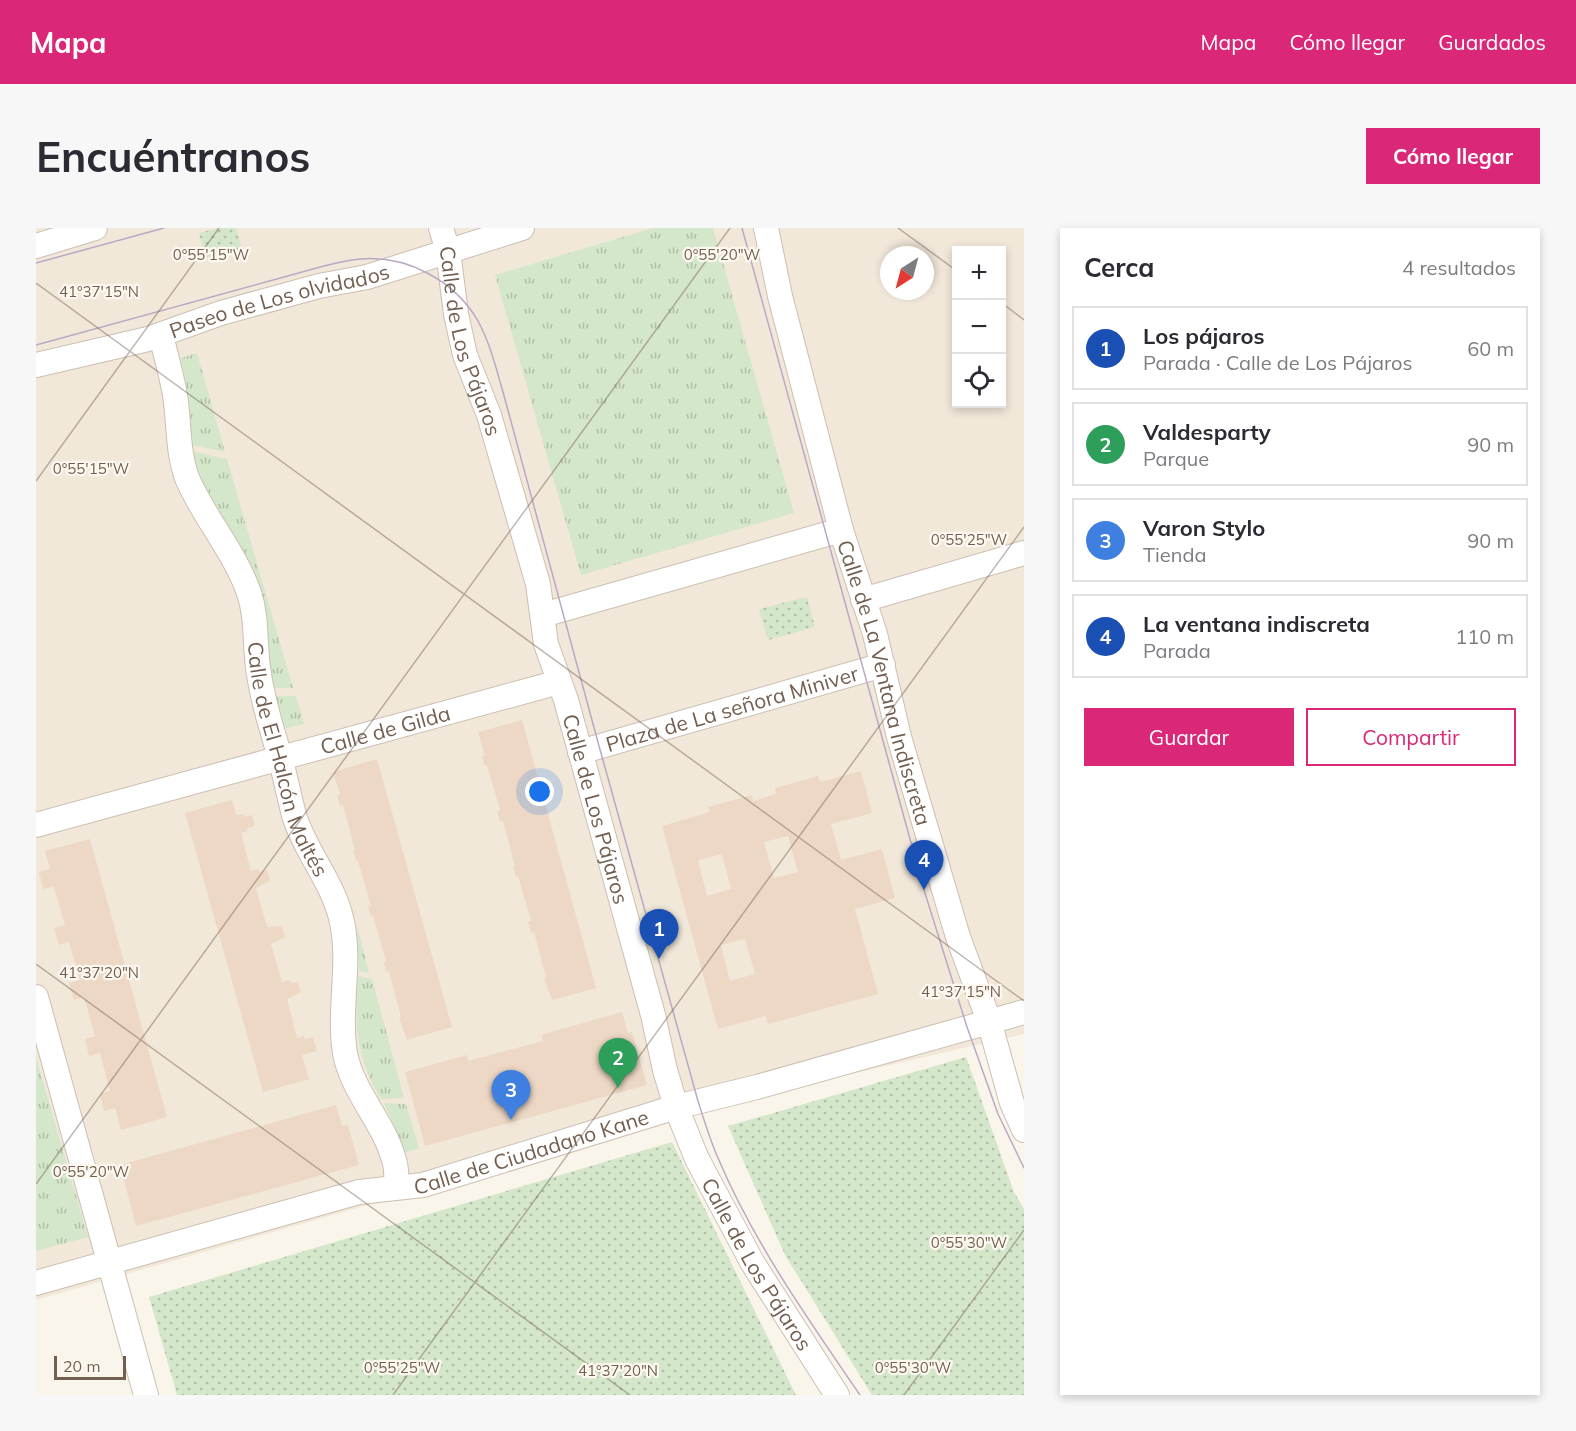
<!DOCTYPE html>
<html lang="es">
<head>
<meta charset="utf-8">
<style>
  body { margin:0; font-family:Mulish,sans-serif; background:#f7f7f7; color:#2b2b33 }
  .controls { position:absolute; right:18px; top:18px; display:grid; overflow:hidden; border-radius:0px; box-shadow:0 3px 9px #0003 }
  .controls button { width:54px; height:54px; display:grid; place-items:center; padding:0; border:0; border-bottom:2px solid #e1e1e2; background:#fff; color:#2b2b33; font:30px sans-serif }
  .compass { position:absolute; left:844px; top:18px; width:54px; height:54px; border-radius:50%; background:#fff; box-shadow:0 3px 9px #0003; rotate:216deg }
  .scale { position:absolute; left:18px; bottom:15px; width:72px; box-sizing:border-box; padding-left:6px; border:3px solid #735f50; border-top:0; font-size:16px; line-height:21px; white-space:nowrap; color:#735f50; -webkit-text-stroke:4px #fdf9f1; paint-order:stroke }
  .you { position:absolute; left:504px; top:564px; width:21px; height:21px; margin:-15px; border:4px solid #fff; border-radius:50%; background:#1a73e8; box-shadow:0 0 0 9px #1a73e833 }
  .badge { display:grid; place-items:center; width:39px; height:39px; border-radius:50%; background:#db2777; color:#fff; font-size:20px; font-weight:700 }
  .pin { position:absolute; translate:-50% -50px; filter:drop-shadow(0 2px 3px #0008) }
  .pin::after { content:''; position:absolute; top:32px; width:21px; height:18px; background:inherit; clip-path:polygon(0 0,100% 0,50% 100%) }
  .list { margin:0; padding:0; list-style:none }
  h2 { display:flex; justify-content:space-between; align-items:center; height:78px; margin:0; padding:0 24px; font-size:26px }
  h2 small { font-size:20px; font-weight:400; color:#7c7c81 }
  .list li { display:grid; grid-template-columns:39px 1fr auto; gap:18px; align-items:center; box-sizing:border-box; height:84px; margin:0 12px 12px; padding:0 12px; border:2px solid #e1e1e2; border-radius:0px }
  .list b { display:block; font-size:22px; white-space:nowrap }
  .list p { margin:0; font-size:20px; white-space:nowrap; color:#7c7c81 }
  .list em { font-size:20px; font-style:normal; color:#7c7c81 }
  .actions { display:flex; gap:12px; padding:18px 24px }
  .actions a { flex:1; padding:14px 0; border:2px solid #db2777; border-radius:0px; text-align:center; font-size:21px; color:#db2777 }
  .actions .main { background:#db2777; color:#fff }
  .icon { flex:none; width:33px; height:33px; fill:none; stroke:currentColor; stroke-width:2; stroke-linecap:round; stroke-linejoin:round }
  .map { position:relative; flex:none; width:988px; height:1167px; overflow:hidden; border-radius:0px }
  header { display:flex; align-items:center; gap:36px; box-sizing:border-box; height:84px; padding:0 30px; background:#db2777; color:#fff }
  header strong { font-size:28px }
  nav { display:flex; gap:33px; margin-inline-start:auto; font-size:21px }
  .intro { display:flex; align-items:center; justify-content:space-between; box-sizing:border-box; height:144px; padding:0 36px }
  h1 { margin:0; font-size:42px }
  .button { padding:15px 27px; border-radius:0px; background:#db2777; color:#fff; font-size:21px; font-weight:700 }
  main { display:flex; gap:36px; padding:0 36px }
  aside { flex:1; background:#fff; border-radius:0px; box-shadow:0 3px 9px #0003 }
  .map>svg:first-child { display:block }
  .residential { fill:#f1e8da; fill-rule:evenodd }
  .grass { fill:url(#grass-tufts) }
  .park { fill:url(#park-dots) }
  .building { fill:#edd8c5; fill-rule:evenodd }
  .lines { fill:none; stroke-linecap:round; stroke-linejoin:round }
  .minor-casing { stroke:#ccbfb1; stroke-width:26 }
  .minor { stroke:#fff; stroke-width:24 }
  .tram { stroke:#baa9c4; stroke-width:1.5 }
  .ticks { fill:none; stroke:#735f50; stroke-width:1.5; stroke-opacity:0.45 }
  .labels { text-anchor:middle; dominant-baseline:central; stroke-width:4.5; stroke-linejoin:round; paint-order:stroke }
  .street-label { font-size:21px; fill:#735f50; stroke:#fdf9f1 }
  .ticks-label { font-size:15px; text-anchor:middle; fill:#735f50; stroke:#fdf9f1; stroke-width:4.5; stroke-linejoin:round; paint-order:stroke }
</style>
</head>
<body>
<header>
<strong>Mapa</strong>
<nav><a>Mapa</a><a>Cómo llegar</a><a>Guardados</a></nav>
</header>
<div class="intro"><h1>Encuéntranos</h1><a class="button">Cómo llegar</a></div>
<main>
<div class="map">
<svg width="988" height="1167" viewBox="0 0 988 1167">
  <defs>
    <pattern id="grass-tufts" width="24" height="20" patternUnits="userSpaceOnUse" patternTransform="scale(1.5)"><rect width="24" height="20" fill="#d4e7ca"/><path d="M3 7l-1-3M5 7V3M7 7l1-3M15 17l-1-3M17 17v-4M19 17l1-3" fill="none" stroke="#b0bea6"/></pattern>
    <pattern id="park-dots" width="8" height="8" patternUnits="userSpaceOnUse" patternTransform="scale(1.5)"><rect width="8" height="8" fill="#d4e7ca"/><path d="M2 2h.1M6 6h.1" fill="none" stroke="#b0bea6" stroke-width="1.8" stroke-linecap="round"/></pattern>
  </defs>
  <rect width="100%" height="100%" fill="#faf5eb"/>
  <!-- residential -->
  <path class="residential" d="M0 0H988V806L681 877 0 1072ZM921 22H966V176H921ZM853 27H889V63H853Z"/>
  <!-- grass -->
  <path class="grass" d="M617 0H677L758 285 545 347 459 47Z
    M161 125 189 224 156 217 153 170 145 130Z
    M156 223 191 231 257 460H237C230 418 234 379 215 338 199 299 160 267 156 223Z
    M238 468H260L268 496 247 501Z
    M321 697 333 745 323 743Z
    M322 748 336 751 368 870 345 871C320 829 318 796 322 748Z
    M0 829 52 1009 0 1023Z
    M348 875 370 876 383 920 368 925 359 899Z"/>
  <!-- park -->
  <path class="park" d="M183 0H200L206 21 170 31 163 5Z
    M771 369 779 399 732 412 723 381Z
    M930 829 978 964 988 981V1167H836L749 1027 692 898Z
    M636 914 760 1167H141L113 1069Z"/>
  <!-- building -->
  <path class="building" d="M486 492 560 760 516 772 508 750 510 749 498 704 495 705 492 694 495 693 482 648 480 649 477 639 479 638 467 593H464L461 583 464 582 451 537 449 538 446 528 449 527 442 504Z
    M341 531 416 799 371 812 363 789H365L353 743 350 744 348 734 350 733 337 688 335 689 332 678H335L322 633H320L317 622H319L307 577 304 578 301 567 304 566 297 544Z
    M825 543 836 585 795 596 805 632 846 621 859 670 819 681 842 766 732 796 730 788 682 801 626 598 674 584 672 579 716 567 717 573 740 566 739 560 782 548 784 554ZM752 608 762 644 738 650 728 614ZM686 626 695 661 671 668 662 632ZM709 711 719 746 694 753 685 717Z
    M196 572 200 587 207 586 208 589 216 587 219 598 211 600 212 603 205 605 215 643 222 641 223 644 231 642 234 653 220 660 231 699 246 698 249 709 235 716 246 754 253 752 254 755 262 754 265 764 251 771 261 810 268 808 269 811 277 809 281 823 266 827 273 851 227 864 149 585Z
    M54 611 131 889 85 902 79 880 68 883 64 866 74 863 64 825 53 828 49 811 59 808 48 769 38 772 33 755 44 752 33 714 23 717 18 700 29 697 18 659 7 661 3 644 14 641 9 623Z
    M586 784 592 805 596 804 611 857 389 918 369 844 431 827 432 833 507 813 505 807Z
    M300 877 306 898 312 897 323 937 100 998 84 937Z"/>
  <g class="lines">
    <!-- minor casing -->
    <g class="minor-casing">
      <g id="minor">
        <path id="s1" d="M405 0 412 23 420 86 429 127 453 187 502 356 510 416 530 472 617 787 629 842 640 879 661 931 716 1034 801 1167"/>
        <path id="s2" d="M730 0 744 68 805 302 839 406 863 509 922 709 953 793 976 875 988 902"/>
        <path d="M0 18 59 0"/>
        <path id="s3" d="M125 107C130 129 137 151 140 174 143 199 142 225 151 250 168 290 199 324 213 365 222 392 218 419 223 446 227 475 236 502 244 529 249 548 253 568 258 587 269 624 298 655 306 694 315 737 302 782 309 825 316 864 348 894 358 932 361 940 360 950 361 959"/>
        <path id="s4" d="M0 137 112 111 185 85 283 58 331 49 486 0"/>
        <path d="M827 372 988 325"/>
        <path d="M507 387 805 302"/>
        <path id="s5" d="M544 524 847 437"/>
        <path id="s6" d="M0 597 523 454"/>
        <path d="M0 769 110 1167"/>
        <path id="s7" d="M0 1055 323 964 387 957 640 879 721 859 988 784"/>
      </g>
    </g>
    <!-- minor -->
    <use href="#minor" class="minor"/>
    <!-- tram -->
    <path class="tram" d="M706 0 888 662 931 799 962 886 988 940
      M0 35 128 0
      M0 117 288 38C300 35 313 32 325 31 371 27 419 53 442 93 454 115 460 140 467 164L563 518 662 873C668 892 674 912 682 930 718 1015 772 1091 824 1167"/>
  </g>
  <!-- ticks -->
  <path class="ticks" d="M862 0 921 43M0 55 988 773M966 75 988 92M0 253 183 0M0 736 594 1167M0 956 694 0M357 1167 988 299M868 1167 988 1002"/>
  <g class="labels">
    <!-- street labels -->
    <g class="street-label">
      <text stroke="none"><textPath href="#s4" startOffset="252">Paseo de Los olvidados</textPath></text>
      <text stroke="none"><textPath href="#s1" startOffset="117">Calle de Los Pájaros</textPath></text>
      <text stroke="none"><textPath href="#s2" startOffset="470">Calle de La Ventana Indiscreta</textPath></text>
      <text stroke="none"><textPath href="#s5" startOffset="158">Plaza de La señora Miniver</textPath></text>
      <text stroke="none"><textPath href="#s6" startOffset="362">Calle de Gilda</textPath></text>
      <text stroke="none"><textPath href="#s3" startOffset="448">Calle de El Halcón Maltés</textPath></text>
      <text stroke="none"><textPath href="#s1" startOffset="603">Calle de Los Pájaros</textPath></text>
      <text stroke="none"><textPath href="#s7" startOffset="513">Calle de Ciudadano Kane</textPath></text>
      <text stroke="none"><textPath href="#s1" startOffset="1089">Calle de Los Pájaros</textPath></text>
    </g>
  </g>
  <g class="ticks-label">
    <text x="175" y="32">0°55'15"W</text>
    <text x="686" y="32">0°55'20"W</text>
    <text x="63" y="69">41°37'15"N</text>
    <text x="55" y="246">0°55'15"W</text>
    <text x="933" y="317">0°55'25"W</text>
    <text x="63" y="750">41°37'20"N</text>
    <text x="925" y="769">41°37'15"N</text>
    <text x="55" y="949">0°55'20"W</text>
    <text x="933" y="1020">0°55'30"W</text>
    <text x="366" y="1145">0°55'25"W</text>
    <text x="877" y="1145">0°55'30"W</text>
    <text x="582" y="1148">41°37'20"N</text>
  </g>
</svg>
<div class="controls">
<button>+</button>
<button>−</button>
<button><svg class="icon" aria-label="locate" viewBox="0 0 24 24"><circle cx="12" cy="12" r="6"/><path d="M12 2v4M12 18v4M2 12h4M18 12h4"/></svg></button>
</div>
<svg class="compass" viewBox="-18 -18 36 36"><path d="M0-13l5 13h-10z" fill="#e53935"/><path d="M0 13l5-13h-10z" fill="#7c7c81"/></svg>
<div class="scale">20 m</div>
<div class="you"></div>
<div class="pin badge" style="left:623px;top:731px;background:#1a4fb4">1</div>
<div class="pin badge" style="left:582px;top:860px;background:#2e9e5b">2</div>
<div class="pin badge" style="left:475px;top:892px;background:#3f7fe0">3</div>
<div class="pin badge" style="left:888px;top:662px;background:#1a4fb4">4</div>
</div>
<aside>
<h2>Cerca<small>4 resultados</small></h2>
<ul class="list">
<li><span class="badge" style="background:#1a4fb4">1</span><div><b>Los pájaros</b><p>Parada · Calle de Los Pájaros</p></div><em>60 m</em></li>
<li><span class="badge" style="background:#2e9e5b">2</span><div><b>Valdesparty</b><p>Parque</p></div><em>90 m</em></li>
<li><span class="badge" style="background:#3f7fe0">3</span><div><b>Varon Stylo</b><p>Tienda</p></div><em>90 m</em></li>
<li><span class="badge" style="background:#1a4fb4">4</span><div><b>La ventana indiscreta</b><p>Parada</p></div><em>110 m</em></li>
</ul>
<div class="actions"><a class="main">Guardar</a><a>Compartir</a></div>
</aside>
</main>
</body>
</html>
